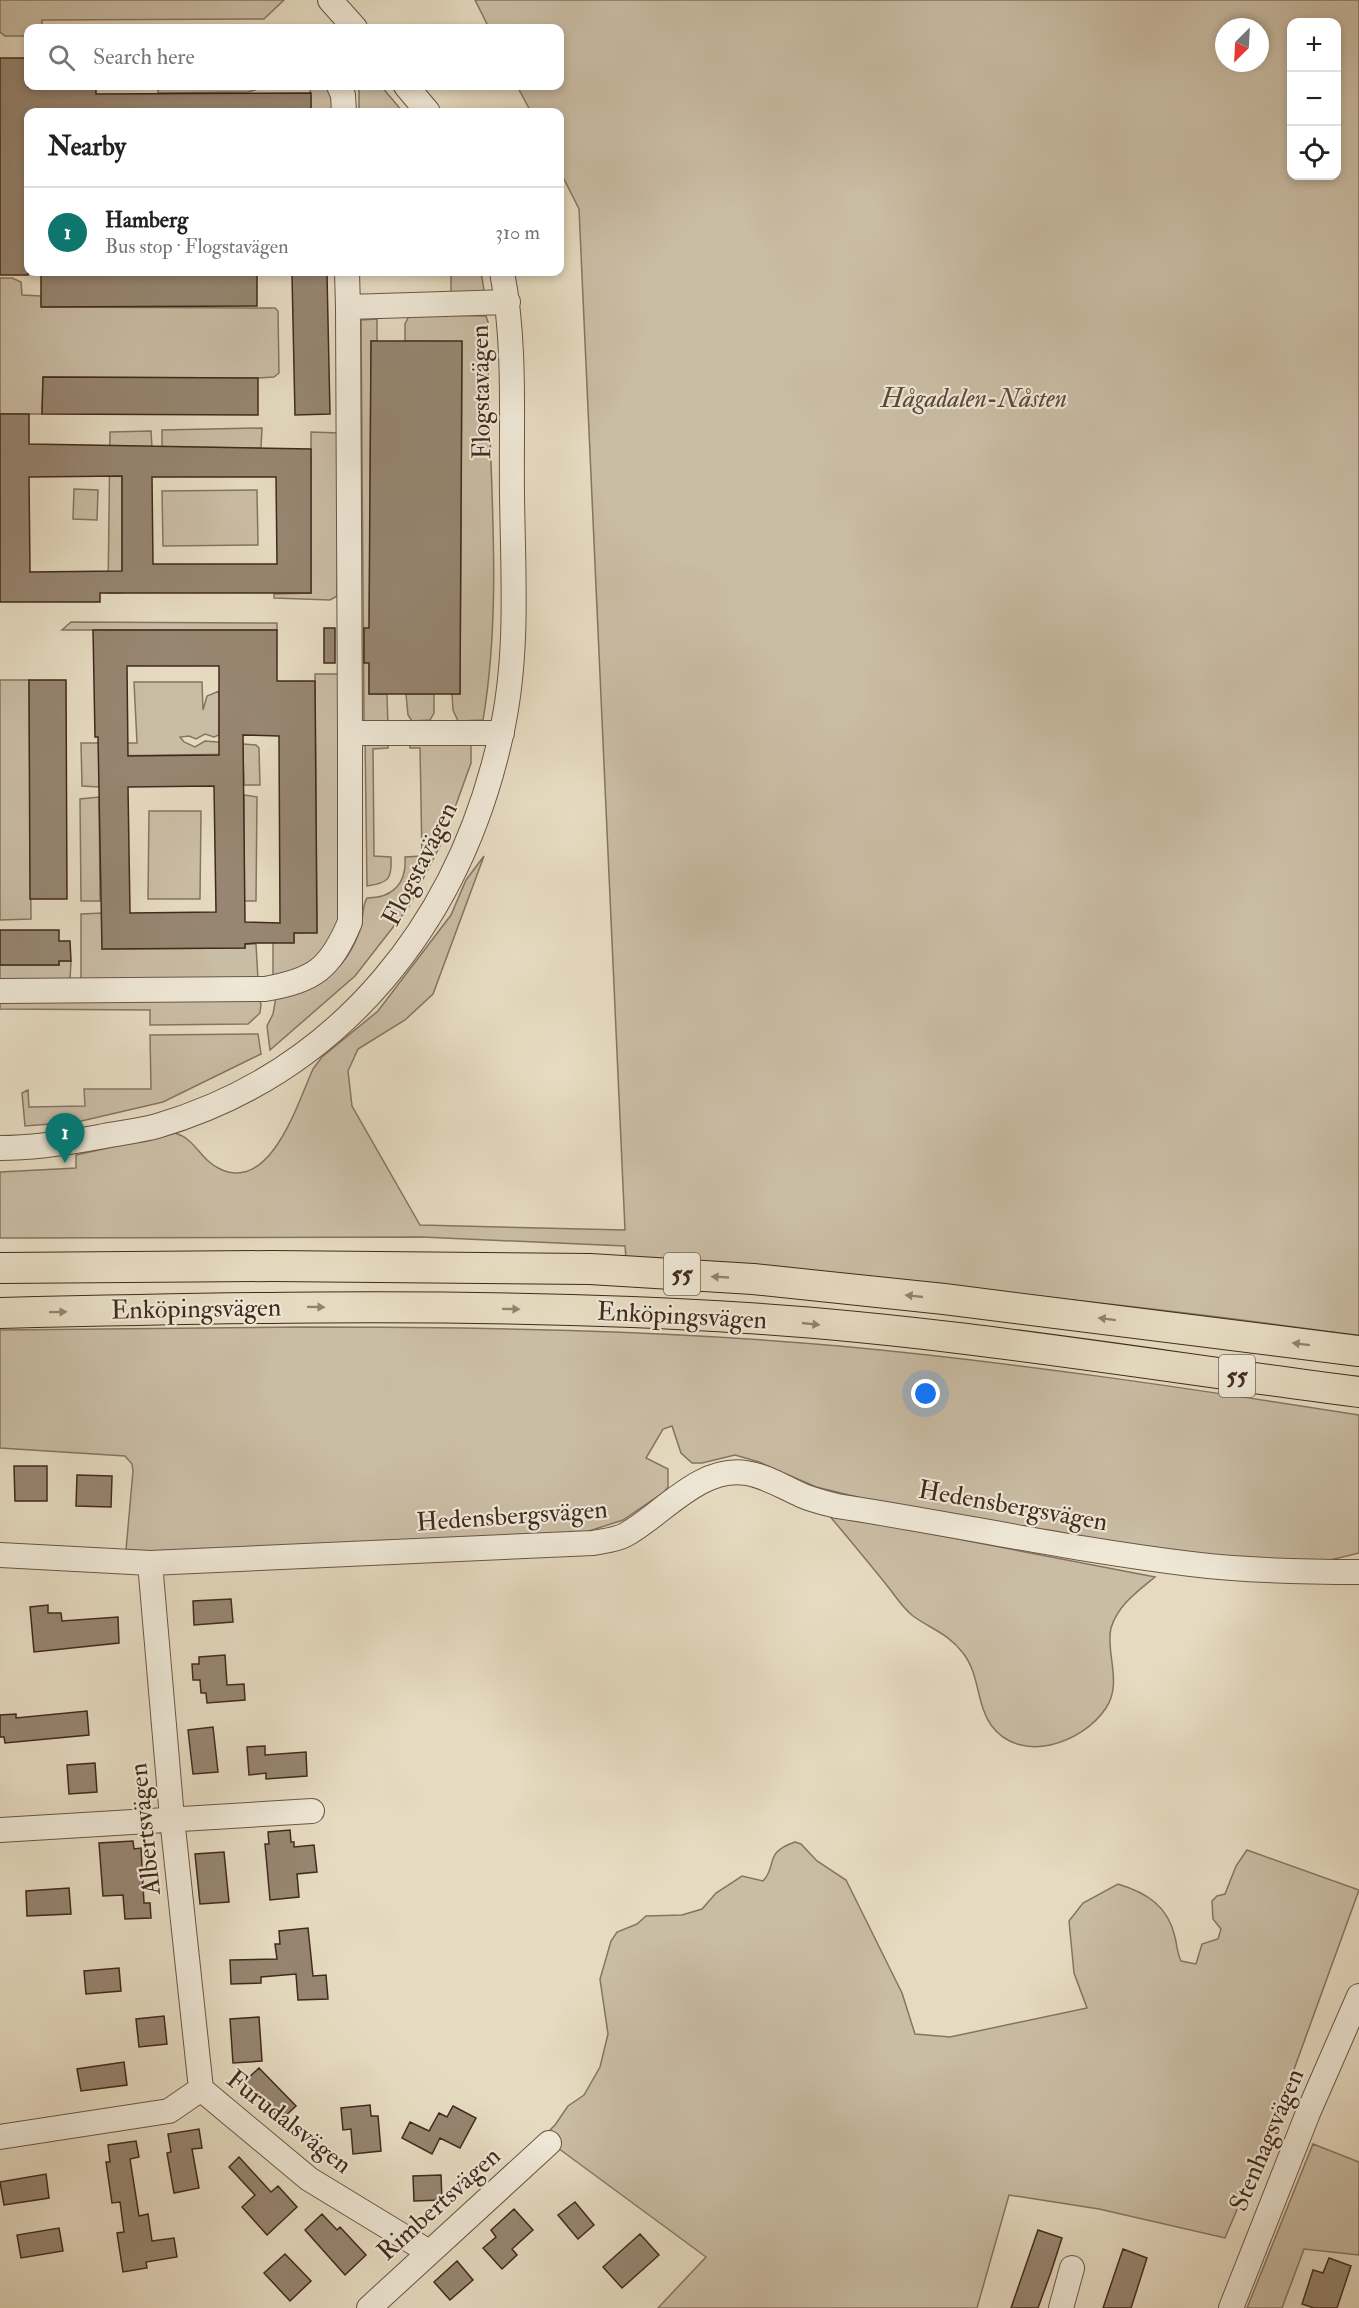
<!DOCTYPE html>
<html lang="en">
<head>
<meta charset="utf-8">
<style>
  body { margin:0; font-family:"IM FELL Double Pica",serif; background:#f6f6f6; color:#222 }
  .controls { position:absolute; right:18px; top:18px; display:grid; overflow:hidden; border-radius:12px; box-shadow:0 3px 9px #0003 }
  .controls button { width:54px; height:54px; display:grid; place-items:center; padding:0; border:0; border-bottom:2px solid #e0e0e0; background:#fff; color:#222; font:30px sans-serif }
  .compass { position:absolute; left:1215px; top:18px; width:54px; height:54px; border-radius:50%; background:#fff; box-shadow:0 3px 9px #0003; rotate:204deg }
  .you { position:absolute; left:926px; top:1394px; width:21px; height:21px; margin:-15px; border:4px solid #fff; border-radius:50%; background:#1a73e8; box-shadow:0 0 0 9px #1a73e833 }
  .badge { display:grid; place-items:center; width:39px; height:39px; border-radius:50%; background:#0f766e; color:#fff; font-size:20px; font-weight:700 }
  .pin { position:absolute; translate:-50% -50px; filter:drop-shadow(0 2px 3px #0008) }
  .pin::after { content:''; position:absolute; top:32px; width:21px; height:18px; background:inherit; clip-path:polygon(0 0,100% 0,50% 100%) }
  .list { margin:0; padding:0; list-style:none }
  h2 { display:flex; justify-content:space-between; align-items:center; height:78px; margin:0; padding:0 24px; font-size:26px }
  h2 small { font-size:20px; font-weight:400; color:#767676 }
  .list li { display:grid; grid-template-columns:39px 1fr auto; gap:18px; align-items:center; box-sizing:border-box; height:90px; padding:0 24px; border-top:2px solid #e0e0e0 }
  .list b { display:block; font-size:22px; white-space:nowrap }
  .list p { margin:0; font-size:20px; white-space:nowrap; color:#767676 }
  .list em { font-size:20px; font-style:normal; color:#767676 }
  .icon { flex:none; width:33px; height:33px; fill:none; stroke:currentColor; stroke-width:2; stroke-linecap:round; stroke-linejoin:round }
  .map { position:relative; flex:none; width:1359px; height:2308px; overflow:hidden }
  .search { position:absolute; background:#fff; box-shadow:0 3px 9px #0003; left:24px; top:24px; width:540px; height:66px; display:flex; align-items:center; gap:15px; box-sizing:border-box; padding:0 21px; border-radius:12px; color:#767676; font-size:22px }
  .panel { position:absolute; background:#fff; box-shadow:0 3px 9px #0003; left:24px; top:108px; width:540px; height:168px; border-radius:12px }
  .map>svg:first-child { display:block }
  .green { fill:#cabda5; stroke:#867461; stroke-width:1.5; fill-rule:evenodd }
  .building { fill:#978672; stroke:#412a1d; stroke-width:1.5; fill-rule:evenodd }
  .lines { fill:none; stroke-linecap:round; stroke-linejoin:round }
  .minor-casing { stroke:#6a5646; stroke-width:26 }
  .major-casing { stroke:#412a1d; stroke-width:32 }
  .minor { stroke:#efe8d7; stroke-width:24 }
  .major { stroke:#e6dbc1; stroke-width:30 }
  .oneway { fill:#94826f }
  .labels { text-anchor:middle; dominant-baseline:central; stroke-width:4.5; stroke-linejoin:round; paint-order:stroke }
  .shield { fill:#efe8d7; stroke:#756355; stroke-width:1.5 }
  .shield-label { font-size:24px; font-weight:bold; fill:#412a1d }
  .street-label { font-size:26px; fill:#412a1d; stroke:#efe8d7 }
  .park-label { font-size:26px; font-style:italic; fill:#5c4738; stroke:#efe8d7 }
</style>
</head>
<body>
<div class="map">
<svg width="1359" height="2308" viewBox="0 0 1359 2308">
  <rect width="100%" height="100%" fill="#e6dbc1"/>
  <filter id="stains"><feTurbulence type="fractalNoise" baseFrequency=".00333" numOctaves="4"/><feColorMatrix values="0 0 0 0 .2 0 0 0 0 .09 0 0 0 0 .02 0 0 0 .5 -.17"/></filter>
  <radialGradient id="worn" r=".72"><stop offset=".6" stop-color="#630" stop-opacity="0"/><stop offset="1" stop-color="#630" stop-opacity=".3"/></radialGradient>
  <!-- green -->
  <path class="green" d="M0 0H284L264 19 42 20V28H28V36H5L0 32Z
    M475 0H1359V1336C1116 1301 871 1279 626 1258L625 1246 422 1237 0 1238V1172L76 1168V1155L175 1133C196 1139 200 1160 220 1169 271 1193 298 1102 313 1069L322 1057 378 1011 451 915 466 880 484 856 433 994 405 1020 358 1049 348 1071 352 1106 420 1225 625 1230 579 209 560 171V112H531L517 86H560V28H489ZM1292 22H1336V176H1292ZM1224 27H1260V63H1224Z
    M158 86H257L255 90 248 92 158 93Z
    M310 86H336L340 112H311Z
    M359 86H381L403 112H359Z
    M451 272H481L485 296 451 295Z
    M0 278H12L21 282 22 295 41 296 42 307 275 308 278 311 279 373 274 377 258 378 43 377 42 414H0Z
    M427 315 486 316 488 322C486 454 505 589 483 720L458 721 453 710 452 694H460L462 342 405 341V324L409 316Z
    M377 319V341H371L369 694H387L388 726 364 725 361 320Z
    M262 428 261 448 162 447V430Z
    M151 431 152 448H122V593H108L110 432Z
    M311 432 340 433 337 596 330 600 274 598V594L311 593Z
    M74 489 98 490 97 520 73 519Z
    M257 490 258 545 163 546 162 491Z
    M71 622 277 623V630H62Z
    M315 674H340L342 922 313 963 273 978V941L294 942V933L317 932Z
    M0 680H29L31 919 0 920Z
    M134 682H202L203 710 207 696 219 691V735L214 737 205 734 196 739 189 736 180 737 184 742 195 747 205 741 256 745 259 748 260 785H244L243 754 99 756V787L82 786 81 743H137Z
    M406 694H434V713L430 720 412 721 408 715Z
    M365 736 388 737V748L373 749 374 856 391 857C392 879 389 883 367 886Z
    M410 740H471V763L444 838 408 908 355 976 270 1050 267 1026 273 1014 276 997C318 982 343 978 360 930 364 920 361 908 367 898 393 898 407 883 405 857L422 856 420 748H410Z
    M244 795 257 797 256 901H244Z
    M99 797 100 901H81L80 799Z
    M149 811H201L200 899H148Z
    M102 913V949L245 948V944H256L258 980 81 981V914Z
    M59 961H71L70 980 0 981V965H59Z
    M258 998 261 1004 260 1013 248 1024 150 1025V1010L0 1009V999Z
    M258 1034 261 1054 163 1102 77 1122 25 1126 22 1093 28 1090 29 1107 85 1106 84 1089H151L150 1035Z
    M300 1327C480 1327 660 1330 839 1346 1013 1362 1187 1388 1359 1415V1553L1318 1563 1193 1556 878 1502 816 1487 759 1462 735 1455 702 1463H692L681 1453 672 1426 663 1429 646 1458 668 1469V1487L664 1492 623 1520 586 1532 149 1552 126 1550 133 1471 132 1464 125 1456 0 1448V1330Z
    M828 1514 1155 1577C1138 1591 1118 1605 1111 1628 1105 1651 1123 1683 1106 1708 1082 1744 1020 1765 991 1725 976 1703 980 1675 963 1653 949 1634 931 1629 913 1616 904 1609 896 1597 889 1588 869 1563 849 1539 828 1514Z
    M795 1842 801 1844 817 1861 846 1880 902 1993 915 2034 950 2037 1087 2008 1074 1973 1069 1921 1083 1903 1118 1884C1147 1893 1168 1906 1175 1937 1177 1945 1177 1953 1181 1961L1196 1964 1202 1944 1218 1939 1221 1929 1213 1919 1212 1901 1217 1896 1225 1894 1236 1866 1247 1850 1359 1890 1280 2108 1225 2238 1099 2209 1009 2195 977 2308H658L706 2257 543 2137 555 2125 568 2106 584 2095 600 2067 608 2034 600 1979 611 1941 617 1932 637 1924 646 1916 682 1915 702 1909 716 1893 742 1876 763 1881C778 1865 763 1853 795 1842Z
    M1313 2144 1359 2162V2255L1304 2249 1282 2308H1247Z"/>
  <!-- building -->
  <path class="building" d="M0 58H28V87H96V94L311 93V112H28V275H0Z
    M41 272H257V306L41 307Z
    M327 274 330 414 295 415 292 275Z
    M371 341H462L460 694H369V663H364V628H369Z
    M43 377 258 378V415L42 414Z
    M0 414H29V444L311 449V593H100V602H0ZM122 476V571L30 572 29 477ZM152 477H276L277 564H153Z
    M324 628H335V663H324Z
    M93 630H277V681H315L317 933H294V943H256L245 944V948L102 949 98 737H95ZM127 666H219V755L128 756ZM243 735 279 736 280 923 245 922ZM214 786 216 912 130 913 128 787Z
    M29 680H66L67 899H30Z
    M0 930H59V941H70L71 961H59V965H0Z
    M14 1466H47V1501H15Z
    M77 1475 112 1476 111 1507 76 1506Z
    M231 1599 233 1622 194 1625 193 1601Z
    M48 1605V1613H61L62 1621 118 1617 119 1643 34 1652 30 1607Z
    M225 1655 227 1685 244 1684 245 1700 207 1703 206 1693H201L200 1680H193L192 1664H199V1657Z
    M87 1711 89 1735 5 1743 4 1737H0V1715L16 1714V1718Z
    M213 1727 218 1772 193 1774 188 1730Z
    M265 1746V1755L306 1752 307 1776 266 1779V1773L249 1775 247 1747Z
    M95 1763 97 1792 69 1794 67 1765Z
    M290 1830 291 1842H294V1847L314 1845 317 1872 297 1874 299 1897 270 1900 265 1844H269L268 1832Z
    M133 1841 134 1849 141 1848 144 1903H150L151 1918 125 1919 123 1895 103 1896 99 1843Z
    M224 1852 229 1902 200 1904 195 1854Z
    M69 1888 71 1914 27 1916 26 1891Z
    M308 1928 313 1976 326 1975 328 1999 298 2000 296 1974 261 1977V1983L231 1984 230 1960 277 1959 275 1944H280L279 1931Z
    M119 1968 121 1991 86 1994 84 1971Z
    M164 2016 167 2044 139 2047 136 2019Z
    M259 2017 262 2061 233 2063 230 2019Z
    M124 2062 127 2085 81 2091 77 2069Z
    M259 2068 296 2106 281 2120 244 2082Z
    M370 2105 371 2116H378L381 2151 353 2154 351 2129 343 2130 341 2108Z
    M453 2106 476 2118 460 2148 440 2138 432 2154 402 2138 410 2122 429 2131 439 2113 447 2117Z
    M199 2129 202 2148 192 2149 199 2188 174 2193 167 2153 171 2152 168 2134Z
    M136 2141 139 2157 130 2159 139 2216 148 2214 152 2241 174 2238 177 2257 146 2262 147 2268 123 2272 117 2233 124 2232 120 2202 112 2203 106 2162H110L108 2145Z
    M239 2157 271 2192 278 2186 297 2207 267 2235 242 2207 255 2195 229 2167Z
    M46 2174 49 2198 4 2205 0 2182Z
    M441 2175 442 2200 414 2201 413 2176Z
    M575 2202 594 2225 578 2239 558 2215Z
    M514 2209 533 2230 512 2249 517 2255 502 2269 483 2248 496 2237 491 2230Z
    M322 2214 337 2230 340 2227 366 2255 345 2275 305 2230Z
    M59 2228 63 2251 21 2258 17 2235Z
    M1038 2230 1062 2238 1051 2272 1038 2308H1011Z
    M640 2234 659 2255 622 2288 603 2267Z
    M1123 2249 1147 2258 1131 2308H1103Z
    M285 2254 311 2281 290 2301 264 2273Z
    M1329 2258 1351 2266 1337 2308H1314L1302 2304 1313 2270 1323 2273Z
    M457 2261 473 2280 450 2300 434 2282Z"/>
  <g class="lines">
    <!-- minor casing -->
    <g class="minor-casing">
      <path id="minor" d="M330 0 355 28
        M339 86 343 95 344 112
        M406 86 428 112
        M347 272 348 307 508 302
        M348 307 350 733H502
        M0 991 265 989C315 980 330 969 350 922V733
        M0 1148C33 1148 67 1143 99 1137 118 1133 139 1131 157 1126 343 1071 460 920 501 735 519 656 513 574 512 495 511 421 516 344 502 272
        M0 1555 150 1563 593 1543C603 1541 616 1540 625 1535 662 1515 699 1466 746 1473 766 1476 783 1487 801 1495 812 1500 825 1503 837 1506 955 1524 1073 1550 1191 1564 1247 1571 1303 1572 1359 1572
        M150 1563 172 1818 201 2089
        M0 1830 312 1811
        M0 2137 169 2111 201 2089 309 2179 429 2252
        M369 2308 549 2143
        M1061 2308 1072 2268
        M1231 2308 1308 2113 1359 1996"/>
    </g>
    <!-- major casing -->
    <g class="major-casing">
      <path id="major" d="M0 1268 272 1266 590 1269 753 1279 944 1299 1359 1351
        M0 1313C249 1307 498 1302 747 1318 952 1331 1155 1366 1359 1392"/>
    </g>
    <!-- minor -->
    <use href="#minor" class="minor"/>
    <!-- major -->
    <use href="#major" class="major"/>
  </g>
  <!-- one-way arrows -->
  <defs><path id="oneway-solid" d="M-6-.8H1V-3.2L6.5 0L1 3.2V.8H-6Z" transform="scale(1.5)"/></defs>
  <g class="oneway">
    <use href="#oneway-solid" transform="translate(720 1277) rotate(-177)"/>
    <use href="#oneway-solid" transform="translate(914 1296) rotate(-174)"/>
    <use href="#oneway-solid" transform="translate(316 1307) rotate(1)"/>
    <use href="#oneway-solid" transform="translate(511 1309) rotate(1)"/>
    <use href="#oneway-solid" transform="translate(58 1312) rotate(-1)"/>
    <use href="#oneway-solid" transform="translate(1107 1319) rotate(-173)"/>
    <use href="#oneway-solid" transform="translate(811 1324) rotate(6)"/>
    <use href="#oneway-solid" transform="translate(1301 1344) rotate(-173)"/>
  </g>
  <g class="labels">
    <!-- shield labels -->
    <g class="shield">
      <rect x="664" y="1253" width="36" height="42" rx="4.5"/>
      <rect x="1219" y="1355" width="36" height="42" rx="4.5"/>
    </g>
    <g class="shield-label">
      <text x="682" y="1274">55</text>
      <text x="1237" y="1376">55</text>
    </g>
    <!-- street labels -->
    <g class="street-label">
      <text transform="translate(481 392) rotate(-91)">Flogstavägen</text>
      <text transform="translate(420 864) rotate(-63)">Flogstavägen</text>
      <text transform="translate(196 1309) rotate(-1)">Enköpingsvägen</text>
      <text transform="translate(682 1316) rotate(3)">Enköpingsvägen</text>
      <text transform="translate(1013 1506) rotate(10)">Hedensbergsvägen</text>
      <text transform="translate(512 1516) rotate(-4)">Hedensbergsvägen</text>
      <text transform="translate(145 1829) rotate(-96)">Albertsvägen</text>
      <text transform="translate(289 2122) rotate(38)">Furudalsvägen</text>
      <text transform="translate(1267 2140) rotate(-67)">Stenhagsvägen</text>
      <text transform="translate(439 2204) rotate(-42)">Rimbertsvägen</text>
    </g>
    <!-- park labels -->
    <g class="park-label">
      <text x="974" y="399">Hågadalen-Nåsten</text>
    </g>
  </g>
  <rect width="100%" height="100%" filter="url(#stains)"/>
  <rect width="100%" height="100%" fill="url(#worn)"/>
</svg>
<div class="controls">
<button>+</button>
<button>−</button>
<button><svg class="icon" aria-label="locate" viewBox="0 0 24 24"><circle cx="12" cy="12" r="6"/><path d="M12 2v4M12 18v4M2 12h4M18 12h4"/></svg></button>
</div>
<svg class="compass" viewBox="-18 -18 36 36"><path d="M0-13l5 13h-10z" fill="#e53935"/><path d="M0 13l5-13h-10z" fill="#767676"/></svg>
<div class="you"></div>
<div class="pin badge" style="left:65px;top:1163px">1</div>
<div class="search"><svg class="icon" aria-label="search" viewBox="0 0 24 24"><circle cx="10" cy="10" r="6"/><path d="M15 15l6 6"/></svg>Search here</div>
<section class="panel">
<h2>Nearby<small></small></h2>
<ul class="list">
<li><span class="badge">1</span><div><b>Hamberg</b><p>Bus stop · Flogstavägen</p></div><em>310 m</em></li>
</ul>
</section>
</div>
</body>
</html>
